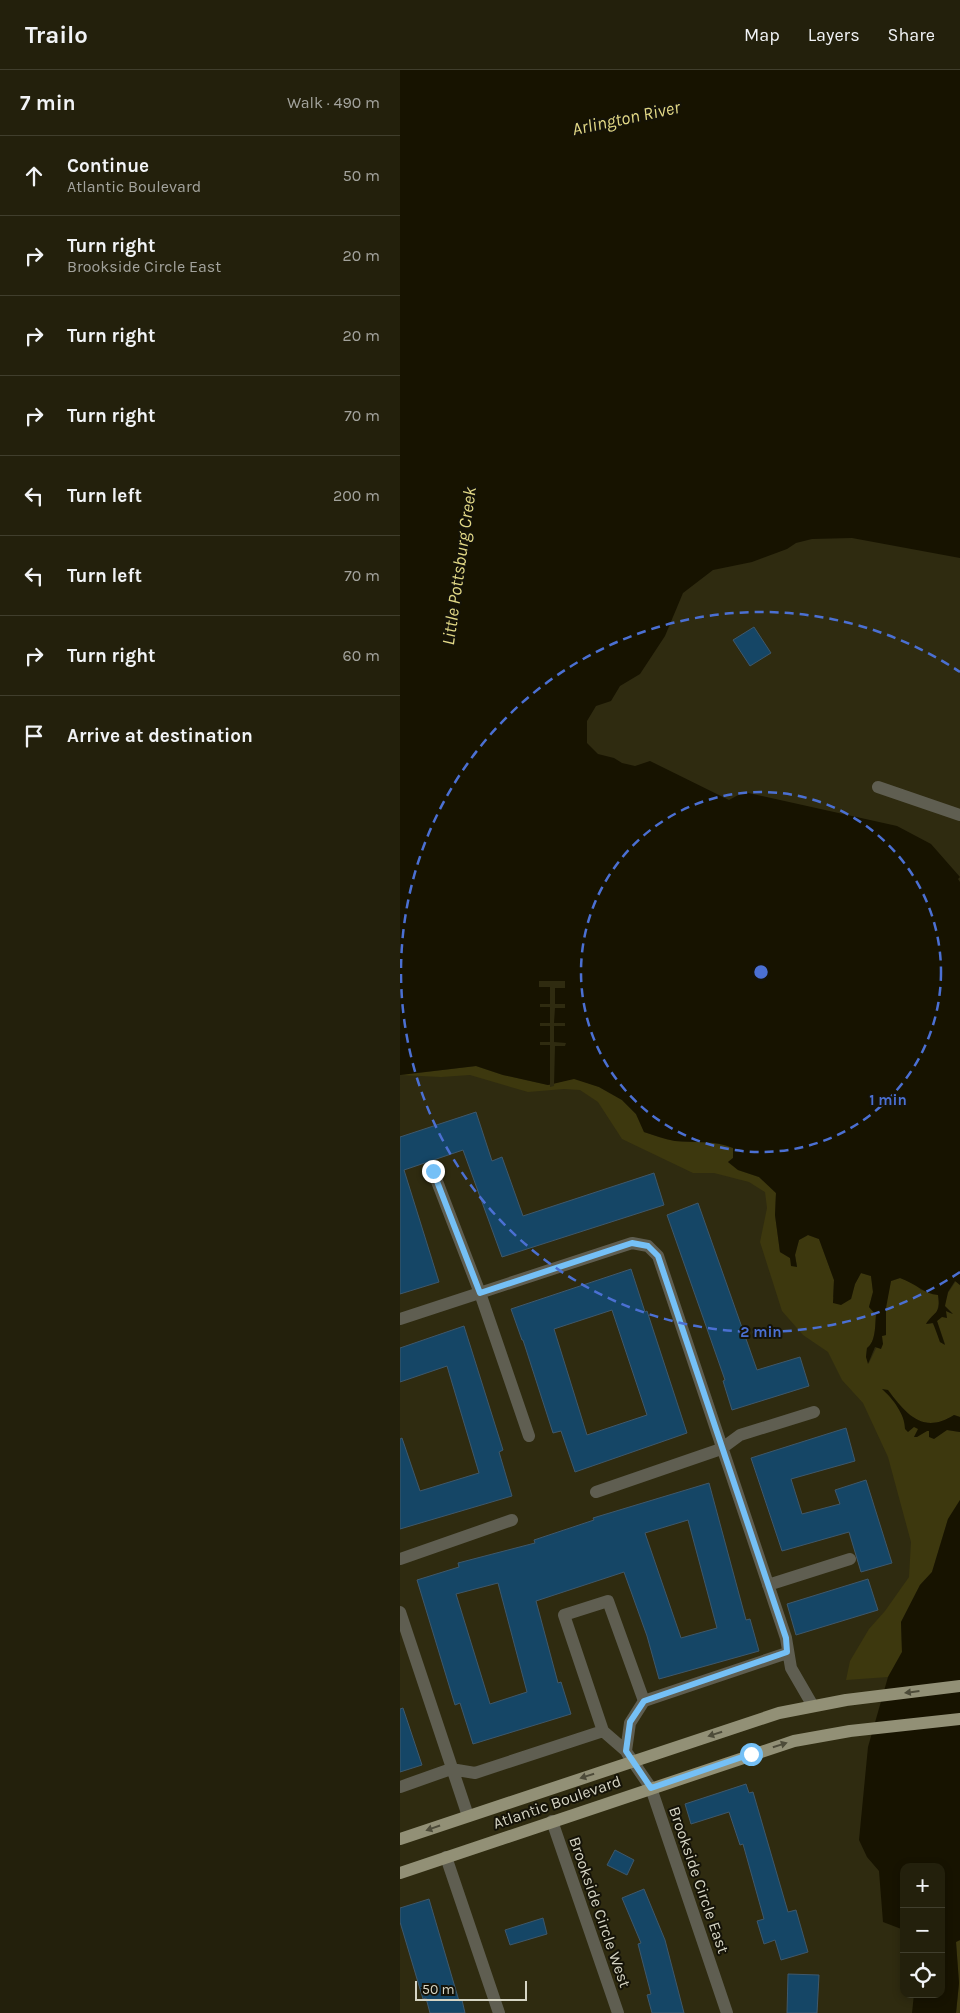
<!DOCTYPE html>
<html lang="en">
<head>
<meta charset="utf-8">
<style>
  body { margin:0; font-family:Karla,sans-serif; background:#2b2815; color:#f1f3f6 }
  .controls { position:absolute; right:15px; bottom:15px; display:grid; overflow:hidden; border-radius:10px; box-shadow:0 2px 8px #0003 }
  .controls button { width:45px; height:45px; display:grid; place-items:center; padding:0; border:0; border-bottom:1px solid #403e2d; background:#23200c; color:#f1f3f6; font:25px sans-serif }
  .scale { position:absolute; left:15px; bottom:12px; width:112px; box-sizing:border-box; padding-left:5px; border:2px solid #d6d5c4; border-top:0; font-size:14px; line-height:18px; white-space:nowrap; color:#d6d5c4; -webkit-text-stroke:4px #151308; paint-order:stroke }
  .stop { position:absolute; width:15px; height:15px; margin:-11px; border:4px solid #75c0f6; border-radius:50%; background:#fff }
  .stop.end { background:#75c0f6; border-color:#fff; box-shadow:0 1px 5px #0008 }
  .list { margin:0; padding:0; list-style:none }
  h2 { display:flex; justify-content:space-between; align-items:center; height:65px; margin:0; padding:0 20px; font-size:21px }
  h2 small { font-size:16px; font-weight:400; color:#a3a39d }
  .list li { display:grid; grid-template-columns:32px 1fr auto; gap:15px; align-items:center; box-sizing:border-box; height:80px; padding:0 20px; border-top:1px solid #403e2d }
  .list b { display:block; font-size:19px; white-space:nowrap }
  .list p { margin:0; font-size:16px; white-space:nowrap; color:#a3a39d }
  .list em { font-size:16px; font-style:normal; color:#a3a39d }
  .icon { flex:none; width:28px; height:28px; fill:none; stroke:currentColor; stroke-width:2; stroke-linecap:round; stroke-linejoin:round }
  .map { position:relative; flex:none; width:560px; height:1943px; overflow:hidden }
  header { display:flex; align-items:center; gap:30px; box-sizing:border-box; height:70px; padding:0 25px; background:#23200c; border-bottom:1px solid #403e2d }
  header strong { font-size:24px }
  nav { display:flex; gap:28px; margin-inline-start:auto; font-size:18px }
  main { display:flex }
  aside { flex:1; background:#23200c }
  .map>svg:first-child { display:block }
  .green { fill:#3d380e }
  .water { fill:#171300 }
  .pier { fill:#2f2b10 }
  .building { fill:#154666; stroke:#3f586b; fill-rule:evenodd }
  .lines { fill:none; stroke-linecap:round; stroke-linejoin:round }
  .street { stroke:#5f5e51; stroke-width:12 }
  .primary { stroke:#929076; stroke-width:12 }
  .oneway { fill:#4d4b39 }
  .route { stroke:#75c0f6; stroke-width:6 }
  .ring { fill:none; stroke:#4b70d3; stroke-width:2.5; stroke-dasharray:9 6 }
  .labels { text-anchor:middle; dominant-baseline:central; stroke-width:4; stroke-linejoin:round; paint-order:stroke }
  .street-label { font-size:16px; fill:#d6d5c4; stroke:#151308 }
  .water-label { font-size:18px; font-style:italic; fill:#e3d986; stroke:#151308 }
  .centre { fill:#4b70d3; stroke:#151308; stroke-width:2.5 }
  .ring-label { font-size:15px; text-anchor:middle; font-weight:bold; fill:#4b70d3; stroke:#151308; stroke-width:4; stroke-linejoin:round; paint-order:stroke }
</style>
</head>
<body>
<header>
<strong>Trailo</strong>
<nav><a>Map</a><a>Layers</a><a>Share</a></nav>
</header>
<main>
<aside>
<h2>7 min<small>Walk · 490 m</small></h2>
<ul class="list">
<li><svg class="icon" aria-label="ahead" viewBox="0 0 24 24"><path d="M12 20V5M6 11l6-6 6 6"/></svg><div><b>Continue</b><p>Atlantic Boulevard</p></div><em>50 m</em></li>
<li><svg class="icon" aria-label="right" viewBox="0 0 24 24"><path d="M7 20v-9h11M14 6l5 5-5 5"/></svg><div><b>Turn right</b><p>Brookside Circle East</p></div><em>20 m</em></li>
<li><svg class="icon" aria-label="right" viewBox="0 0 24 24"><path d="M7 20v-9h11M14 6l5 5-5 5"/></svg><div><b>Turn right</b></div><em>20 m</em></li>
<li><svg class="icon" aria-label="right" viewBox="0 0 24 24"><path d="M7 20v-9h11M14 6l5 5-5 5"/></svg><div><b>Turn right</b></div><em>70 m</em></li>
<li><svg class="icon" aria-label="left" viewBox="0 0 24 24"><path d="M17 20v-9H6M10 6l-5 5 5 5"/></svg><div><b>Turn left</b></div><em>200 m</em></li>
<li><svg class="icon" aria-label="left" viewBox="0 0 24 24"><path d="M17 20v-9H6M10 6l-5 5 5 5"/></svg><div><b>Turn left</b></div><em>70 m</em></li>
<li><svg class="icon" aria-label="right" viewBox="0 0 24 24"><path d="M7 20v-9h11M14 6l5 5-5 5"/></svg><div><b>Turn right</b></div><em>60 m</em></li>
<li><svg class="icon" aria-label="arrive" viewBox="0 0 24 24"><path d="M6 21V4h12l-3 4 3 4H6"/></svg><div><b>Arrive at destination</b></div></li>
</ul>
</aside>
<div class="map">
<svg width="560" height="1943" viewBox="0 0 560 1943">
  <rect width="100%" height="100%" fill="#2f2b10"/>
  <!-- green -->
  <path class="green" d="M76 996 103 1005 148 1015 174 1008 199 1017 222 1030 236 1044 244 1062C254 1065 264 1069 275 1071 295 1073 314 1070 333 1078V1088L328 1092 338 1100 359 1107 376 1123 375 1145 380 1182 390 1188 397 1197 395 1185 399 1170 408 1165 419 1169 434 1210 433 1227 451 1229 455 1214 461 1203 471 1206 473 1222 469 1237 476 1245C475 1255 476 1272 467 1278L466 1287 469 1293 482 1266 486 1265 485 1238 491 1211 500 1208 516 1214 521 1220 538 1224 539 1233 536 1245 527 1254 532 1253 536 1258 540 1272 545 1274 537 1251 546 1241 552 1244 544 1236 548 1223 556 1211 560 1215V1347L554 1345C523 1365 506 1344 488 1320L505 1350 519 1359 514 1367 527 1361 547 1360 560 1362V1430L548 1449 532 1502 520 1515 501 1552 502 1582 488 1607 446 1610 450 1591 469 1559 485 1541 509 1507 511 1472 488 1387 463 1333 442 1310 428 1282 403 1265 382 1241 360 1172 367 1138 365 1122 349 1112 314 1103H293L222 1069 198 1032 180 1020 164 1019 128 1022 70 1005 41 1007 0 1005Z
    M560 1870V1943H556L559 1913 556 1872Z"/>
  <!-- water -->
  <path class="water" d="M0 0H560V488L452 468 412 469 396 473 387 479 352 492 313 500 283 523 265 566 240 604 220 616 211 631 196 636 187 651V673L198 684 214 688 222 693 235 696 250 691 329 730 344 722 497 756 531 774 560 807 558 809 560 812V1215L555 1211 548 1222 545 1236 553 1244 546 1241 547 1248 542 1247 537 1251 545 1275 540 1272 533 1253 526 1254C534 1241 541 1245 538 1225 524 1224 515 1213 500 1208L491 1211 486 1238V1265L482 1266 483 1274 481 1279 475 1277 468 1294 466 1287 467 1278C476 1272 475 1255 476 1245L469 1237 473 1222 471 1206 461 1203 455 1214 451 1229 441 1235 433 1233 434 1210 419 1169 408 1165 399 1170 395 1185 397 1197 391 1196 390 1188 380 1182 375 1145 376 1123 359 1107 338 1100 328 1092 333 1088V1078C314 1070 295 1073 275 1071 264 1069 254 1065 244 1062L236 1044 222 1030 199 1017 174 1009 148 1015 103 1005 76 996 0 1005Z
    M482 1319 488 1320C506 1344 523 1365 554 1345L560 1347V1362L547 1360 534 1369 529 1367V1361H527L517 1367H514L518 1359 514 1357 508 1362 505 1359C505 1344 493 1329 482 1319Z
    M560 1430V1870L556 1872 559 1913 556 1943H512L514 1924H541V1797H504V1860L483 1852 479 1801 467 1787 459 1770 468 1677 488 1607 502 1582 501 1552 520 1515 532 1502 548 1449Z"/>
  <!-- pier -->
  <path class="pier" d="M139 911H165V918H155V934H165V938H155L154 953H165V956H154V972L166 973 165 976H155L154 1016 150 1017V975H140V972H150V956H140V953H150V937H140V934H150V917H139Z"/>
  <!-- building -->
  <path class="building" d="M354 557 371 583 350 596 333 570Z
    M76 1042 92 1091 102 1087 123 1146 254 1103 264 1135 102 1187 63 1080 4 1100 39 1212 0 1224V1067Z
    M298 1133 357 1300 400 1287 409 1316 332 1340 323 1311 325 1310 267 1145Z
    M231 1199 245 1242 247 1241 287 1363 175 1402 161 1361 153 1363 123 1270H122L111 1239ZM212 1240 247 1345 187 1365 154 1259Z
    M64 1256 103 1380 99 1382 112 1426 0 1459V1369L2 1368 20 1421 79 1403 47 1296 0 1312V1278Z
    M446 1358 455 1391 391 1409 402 1444 440 1434 435 1420 466 1410 492 1493 461 1502 449 1462 382 1481 351 1388Z
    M309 1413 346 1550 350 1549 359 1581 259 1609 247 1566 224 1502 136 1531 158 1613 161 1612 171 1644 73 1674 60 1633 55 1635 17 1510 59 1497 58 1493 135 1473 134 1470 194 1450 193 1448ZM288 1450 317 1558 281 1568 245 1463ZM98 1513 127 1622 90 1634 56 1524Z
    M468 1509 478 1540 396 1565 387 1534Z
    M3 1638 22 1695 0 1702V1639Z
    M346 1714 349 1723 353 1722 388 1842 396 1840 408 1882 381 1890 375 1870 364 1874 357 1851 364 1849 343 1774 340 1775 329 1742 291 1754 285 1734Z
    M215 1780 234 1790 227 1805 207 1795Z
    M244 1819 265 1870 284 1943H252L247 1925 251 1924 238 1874 241 1873 222 1828Z
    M29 1829 59 1931 62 1930 65 1943H30L26 1928 23 1929 0 1852V1838Z
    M143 1848 147 1864 110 1875 105 1860Z
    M388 1904 419 1905 417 1943H387Z"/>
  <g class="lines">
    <!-- street -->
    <path class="street" d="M478 717 560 745
      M33 1101 80 1223 129 1366
      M0 1249 232 1173 248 1176 258 1186 386 1568 391 1598 413 1636
      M196 1422 321 1379 340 1365 414 1342
      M0 1489 112 1450
      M368 1515 450 1489
      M0 1542 68 1746
      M244 1631 208 1531 164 1545 203 1661 226 1681 230 1653 244 1631 387 1583
      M227 1683 251 1718 327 1943
      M0 1717 51 1699 75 1703 203 1661
      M152 1751 218 1943
      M46 1787 99 1943"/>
    <!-- primary -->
    <path class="primary" d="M0 1769 379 1643 446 1630 560 1616
      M0 1803 394 1671 450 1661 560 1649"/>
  </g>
  <!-- one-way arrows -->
  <defs><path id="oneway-solid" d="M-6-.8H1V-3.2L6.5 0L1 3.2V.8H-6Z" transform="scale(1.25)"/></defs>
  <g class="oneway">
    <use href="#oneway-solid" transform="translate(512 1622) rotate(173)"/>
    <use href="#oneway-solid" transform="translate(315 1664) rotate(162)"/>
    <use href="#oneway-solid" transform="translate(380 1675) rotate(-17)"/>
    <use href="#oneway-solid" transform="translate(187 1706) rotate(162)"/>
    <use href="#oneway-solid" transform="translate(33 1758) rotate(161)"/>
  </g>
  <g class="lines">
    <!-- route -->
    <path class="route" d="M33 1101 80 1223 232 1173 248 1176 258 1186 386 1568 387 1582 244 1631 230 1652 226 1681 251 1718 351 1684"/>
  </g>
  <!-- distance rings -->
  <g class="ring">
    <circle cx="361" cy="902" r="180"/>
    <path d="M560 1202A360 360 0 1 1 560 602"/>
  </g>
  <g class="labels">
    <!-- street labels -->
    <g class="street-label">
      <text transform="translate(157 1732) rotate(-19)">Atlantic Boulevard</text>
      <text transform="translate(299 1810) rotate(71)">Brookside Circle East</text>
      <text transform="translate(200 1842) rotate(71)">Brookside Circle West</text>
    </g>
    <!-- water labels -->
    <g class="water-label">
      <text transform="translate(226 48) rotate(-12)">Arlington River</text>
      <text transform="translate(59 496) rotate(-82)">Little Pottsburg Creek</text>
    </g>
  </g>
  <circle cx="361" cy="902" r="8" class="centre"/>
  <g class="ring-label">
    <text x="488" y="1035">1 min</text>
    <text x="361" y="1267">2 min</text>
  </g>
</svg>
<div class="controls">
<button>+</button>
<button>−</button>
<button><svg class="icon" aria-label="locate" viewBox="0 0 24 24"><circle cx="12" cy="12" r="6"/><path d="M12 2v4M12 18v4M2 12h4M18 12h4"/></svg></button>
</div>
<div class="scale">50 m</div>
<div class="stop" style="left:351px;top:1684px"></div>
<div class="stop end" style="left:33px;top:1101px"></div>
</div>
</main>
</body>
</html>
